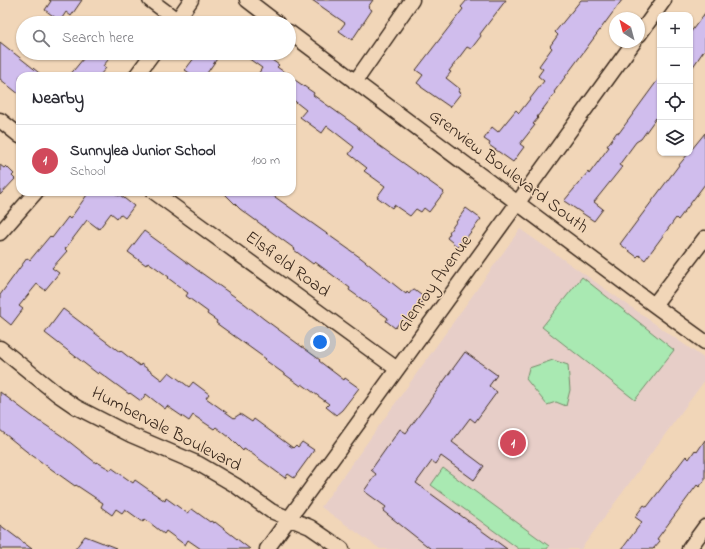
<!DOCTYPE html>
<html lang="en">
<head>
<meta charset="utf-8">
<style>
  body { margin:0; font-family:"Indie Flower",sans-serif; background:#f2f2f3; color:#2b2b33 }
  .controls { position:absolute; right:12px; top:12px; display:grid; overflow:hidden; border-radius:8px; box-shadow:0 1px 3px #0004 }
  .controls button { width:36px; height:36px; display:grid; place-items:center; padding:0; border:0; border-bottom:1px solid #e1e1e2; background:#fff; color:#2b2b33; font:20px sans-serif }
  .compass { position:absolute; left:609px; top:12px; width:36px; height:36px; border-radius:50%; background:#fff; box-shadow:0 1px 3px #0004; rotate:324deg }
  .you { position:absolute; left:320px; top:342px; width:14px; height:14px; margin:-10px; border:3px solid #fff; border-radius:50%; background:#1a73e8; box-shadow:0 0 0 6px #1a73e833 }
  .badge { display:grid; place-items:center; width:26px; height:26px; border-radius:50%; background:#d1495b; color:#fff; font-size:13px; font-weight:700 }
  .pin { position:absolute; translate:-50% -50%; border:2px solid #fff; box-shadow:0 1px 4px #0006 }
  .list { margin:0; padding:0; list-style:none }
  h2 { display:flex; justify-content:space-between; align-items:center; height:52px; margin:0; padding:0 16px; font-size:17px }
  h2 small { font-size:13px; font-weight:400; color:#7c7c81 }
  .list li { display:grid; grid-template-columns:26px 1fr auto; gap:12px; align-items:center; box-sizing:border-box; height:72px; padding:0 16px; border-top:1px solid #e1e1e2 }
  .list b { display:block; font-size:15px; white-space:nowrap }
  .list p { margin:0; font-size:13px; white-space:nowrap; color:#7c7c81 }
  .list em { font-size:13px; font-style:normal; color:#7c7c81 }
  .icon { flex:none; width:22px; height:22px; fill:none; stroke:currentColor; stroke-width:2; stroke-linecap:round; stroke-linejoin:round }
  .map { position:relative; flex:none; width:705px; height:549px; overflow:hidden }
  .search { position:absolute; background:#fff; box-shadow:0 1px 3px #0004; left:16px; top:16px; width:280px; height:44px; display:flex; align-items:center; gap:10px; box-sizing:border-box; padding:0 14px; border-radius:22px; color:#7c7c81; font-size:15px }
  .panel { position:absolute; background:#fff; box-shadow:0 1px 3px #0004; left:16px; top:72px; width:280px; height:124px; border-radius:12px }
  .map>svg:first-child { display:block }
  .built { fill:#e7cec8 }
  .green { fill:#a9e9b2; stroke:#728a68 }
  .building { fill:#d0bded; stroke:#3b2a1e }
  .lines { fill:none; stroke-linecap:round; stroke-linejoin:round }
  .street-casing { stroke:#3b2a1e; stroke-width:17 }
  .street { stroke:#f1d6b8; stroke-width:14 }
  .labels { text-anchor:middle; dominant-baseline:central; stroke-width:3; stroke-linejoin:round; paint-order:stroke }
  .street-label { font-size:18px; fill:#3b2a1e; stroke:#f1d6b8 }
</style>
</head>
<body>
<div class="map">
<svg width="705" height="549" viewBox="0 0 705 549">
  <rect width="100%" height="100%" fill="#f1d6b8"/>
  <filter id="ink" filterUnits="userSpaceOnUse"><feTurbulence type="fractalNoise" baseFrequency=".025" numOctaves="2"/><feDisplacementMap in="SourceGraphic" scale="8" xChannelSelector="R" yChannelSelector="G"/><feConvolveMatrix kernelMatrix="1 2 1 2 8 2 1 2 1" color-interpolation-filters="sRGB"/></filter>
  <g filter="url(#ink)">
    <!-- built -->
    <path class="built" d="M520 229 705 359V380L581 549H380L321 507Z"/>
    <!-- green -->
    <path class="green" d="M582 277 674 350 635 400 542 327Z
      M553 360 568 365 570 390 566 406 556 402 547 405 526 379 529 368Z
      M443 468 549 546 547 549H519L431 485Z"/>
    <!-- building -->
    <path class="building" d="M49 0H82L71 16 66 12 60 21 45 10 51 1Z
      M312 0H373L368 7 372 10 352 40 339 31 345 23Z
      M467 0H506L480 34 481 36 471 49 467 47 449 71 451 72 446 78 460 89 458 92 461 93 450 107 421 87V86L417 83 423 75 416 70 463 9 461 7Z
      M581 0H622L554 92 555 93 537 117 538 118 533 124 535 125 520 144 524 147 513 162 489 145 490 143 484 139 492 127 498 132 516 110 519 113 544 81 538 76 543 69 539 66 552 48 550 46 558 35 555 32Z
      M705 13V49L690 71V33Z
      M0 42 43 76H20V95L0 79Z
      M88 53H114L103 66 106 68 99 76H69Z
      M198 53H221L205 76H194L185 70Z
      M241 53H262L279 65 277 67 290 76H257L262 68Z
      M660 77V121L656 118 641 139 636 142 619 165 622 167 594 202 603 209 594 221 564 201 588 172 589 174 609 147 607 146 617 132 619 133Z
      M292 78 314 93 313 95 358 127V128L375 141 374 142 444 192 429 212 424 208 421 212 416 209 410 216 394 205 392 208 377 197 385 186 364 171 367 168 349 154 354 147 327 126 322 133 300 117 306 110 292 99Z
      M705 133V184L678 220 676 218 645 260 639 255 637 257 620 244 679 165Z
      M0 165 4 168 6 166 14 174 12 176 15 179 0 195Z
      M89 192H113L119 196 120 195 134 206 125 218 120 214 117 218 111 213 99 229 87 220 65 249 67 251 52 268 59 273 45 290 37 284 19 306 23 309 11 325 0 316V295L27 258 30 260 50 236 52 238 68 217 70 219Z
      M223 192H268L361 258 406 294 407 292 409 294 413 289 425 298 404 325 400 322 395 328 386 321 388 318 349 290 350 288 315 262 313 264 294 250 295 249 240 209Z
      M466 208 481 219 463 242 462 241 458 247 447 238 450 233 449 232Z
      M144 231 200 272 245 304 264 319 320 360 319 361 344 380 345 378 359 388 342 410 336 415 326 407 329 404 302 384 301 386 265 360 266 359 216 323 217 321 207 314 208 312 186 296 188 293 168 278 169 277 148 262 146 265 128 252Z
      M63 309 120 352 121 351 140 366 141 364 162 380 169 372 189 387 193 382 209 394 206 398 234 418 240 414 252 422 254 419 293 448 296 445 298 447 302 442 314 450 310 456 294 478 288 474 285 478 251 453 244 449 243 451 229 437 216 427 214 429 193 415 189 421 167 406 165 409 146 394 141 401 130 393 129 394 99 372 98 374 45 333Z
      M465 352 497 375 489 386 497 392 475 422 470 418 452 442 484 466 474 480 441 456 436 464 432 461 416 483 507 549H431L383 511 386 507 364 491 376 474 371 470 400 429 406 433Z
      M0 392 40 422H41L62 436 96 463 97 462 111 470 112 468 133 483 135 480 165 501 166 498 187 513 192 509 210 522 211 521 214 523 215 522 250 549H201L188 540 185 545 166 531 164 534 145 519 143 522 125 509 122 513 116 509 112 515 101 507 103 503 76 485 75 486 26 451 0 430Z
      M705 440V480L699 487 697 485 680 508 657 539 660 541 653 549H622L642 522 635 517 644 505 647 507 686 456 689 459 695 450 697 452Z
      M0 525 32 549H0Z
      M85 536 116 548V549H75Z"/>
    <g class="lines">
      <!-- street casing -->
      <g class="street-casing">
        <path id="street" d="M150 0 177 20
          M247 0 277 23
          M175 23 191 0
          M289 32 654 305 705 342
          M639 35 664 0
          M136 76 153 53
          M355 82 412 0
          M0 120 20 136
          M154 192 397 369
          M0 233 36 192
          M654 305 705 238
          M0 348 57 394 76 407 131 435 199 464 235 485 271 511 310 527 342 549
          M267 549 634 42
          M689 549 705 527"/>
      </g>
      <!-- street -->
      <use href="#street" class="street"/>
    </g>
  </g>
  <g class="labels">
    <!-- street labels -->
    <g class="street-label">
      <text transform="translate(508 172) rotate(37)">Grenview Boulevard South</text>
      <text transform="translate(287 265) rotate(36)">Elsfield Road</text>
      <text transform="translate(435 284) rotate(-54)">Glenroy Avenue</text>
      <text transform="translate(166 430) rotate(27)">Humbervale Boulevard</text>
    </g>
  </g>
</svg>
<div class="controls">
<button>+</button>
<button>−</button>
<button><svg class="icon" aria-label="locate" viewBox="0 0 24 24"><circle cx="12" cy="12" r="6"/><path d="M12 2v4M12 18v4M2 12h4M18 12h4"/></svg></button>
<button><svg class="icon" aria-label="layers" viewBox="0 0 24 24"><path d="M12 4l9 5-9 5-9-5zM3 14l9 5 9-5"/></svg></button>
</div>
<svg class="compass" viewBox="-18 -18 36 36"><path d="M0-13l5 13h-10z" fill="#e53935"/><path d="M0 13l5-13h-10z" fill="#7c7c81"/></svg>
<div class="you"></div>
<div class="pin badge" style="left:513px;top:443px">1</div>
<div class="search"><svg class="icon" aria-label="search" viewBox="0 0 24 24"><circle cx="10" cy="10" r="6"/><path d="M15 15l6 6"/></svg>Search here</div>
<section class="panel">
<h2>Nearby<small></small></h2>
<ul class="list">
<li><span class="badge">1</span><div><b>Sunnylea Junior School</b><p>School</p></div><em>100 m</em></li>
</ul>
</section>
</div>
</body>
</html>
